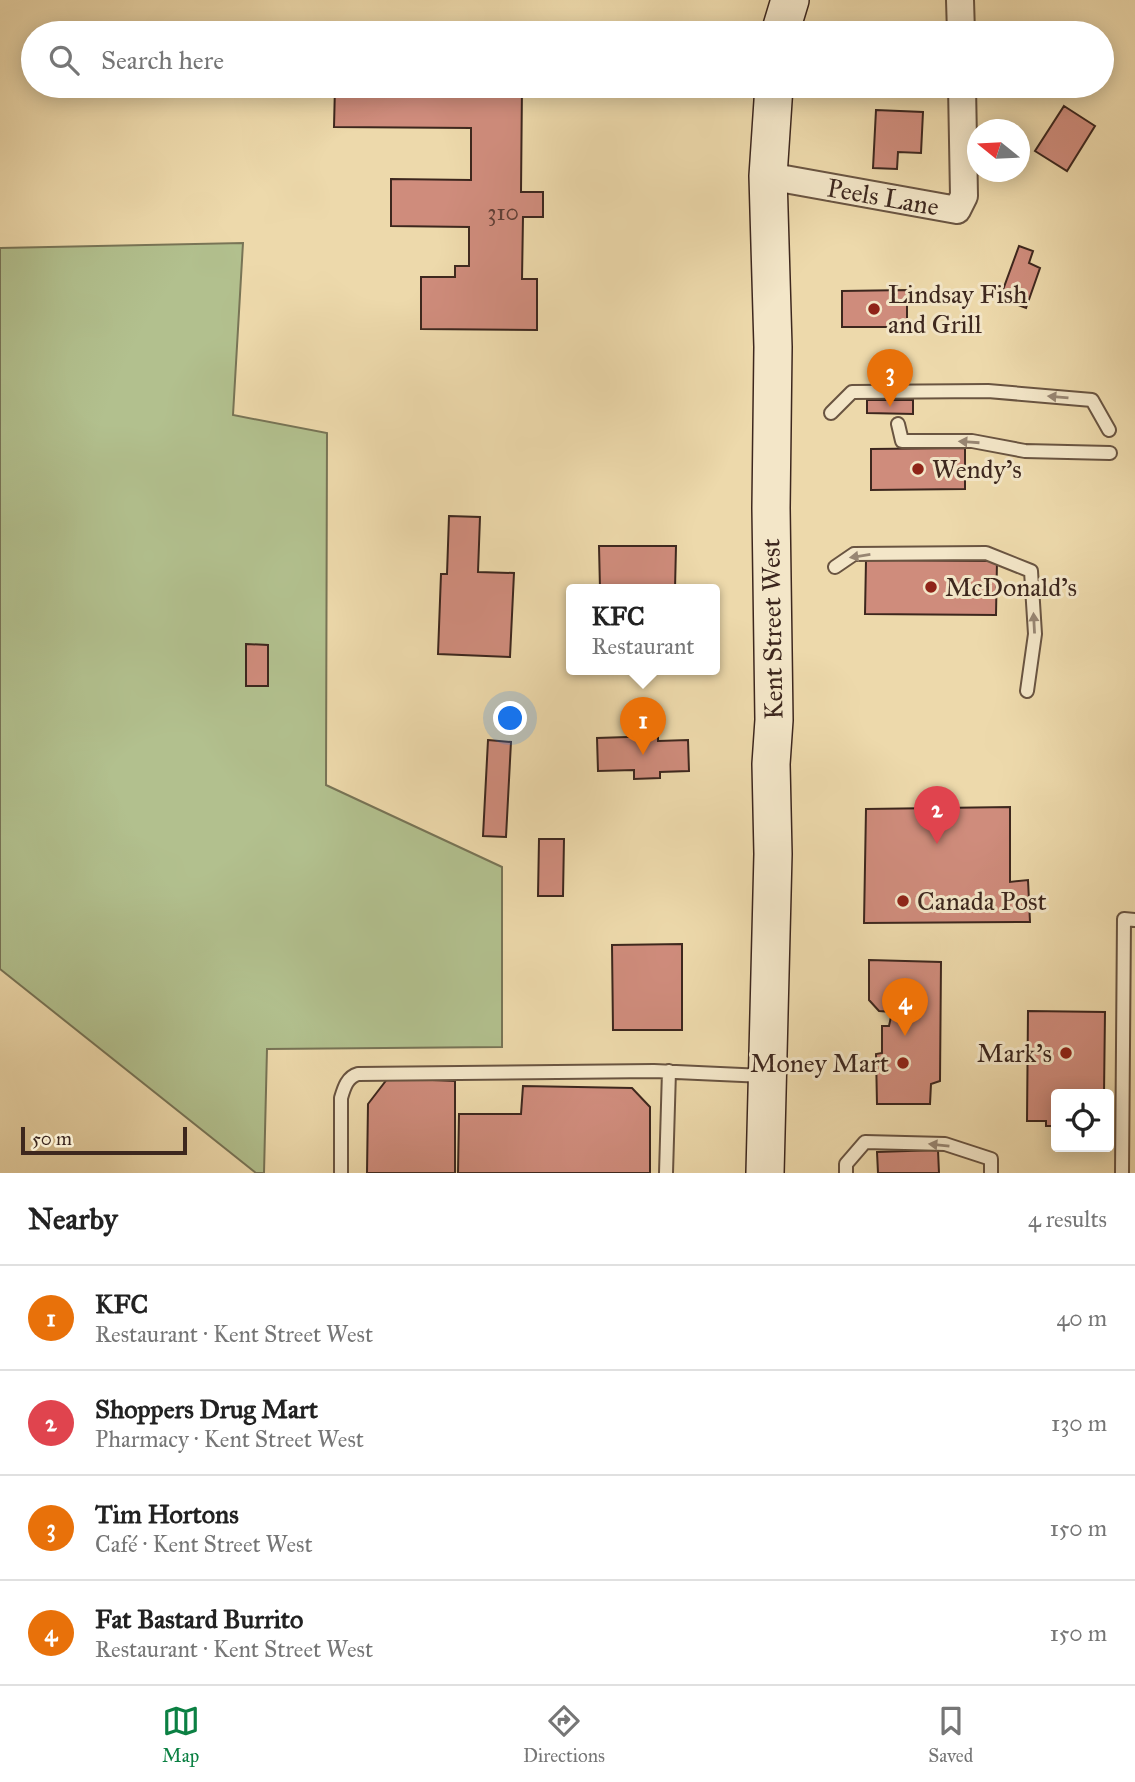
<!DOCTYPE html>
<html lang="en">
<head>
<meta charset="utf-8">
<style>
  body { margin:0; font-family:"IM FELL Great Primer",serif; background:#f2f2f2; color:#222 }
  .controls { position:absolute; right:21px; bottom:21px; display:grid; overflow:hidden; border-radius:7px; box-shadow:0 4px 18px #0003 }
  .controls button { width:63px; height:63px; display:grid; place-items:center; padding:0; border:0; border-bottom:2px solid #e0e0e0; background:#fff; color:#222; font:35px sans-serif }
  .compass { position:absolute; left:967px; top:119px; width:63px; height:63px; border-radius:50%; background:#fff; box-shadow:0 4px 18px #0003; rotate:288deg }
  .scale { position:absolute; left:21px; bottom:18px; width:166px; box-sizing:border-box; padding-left:7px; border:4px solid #3d271e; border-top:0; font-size:19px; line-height:24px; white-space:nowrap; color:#3d271e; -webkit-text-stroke:5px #f3e6c8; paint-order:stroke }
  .you { position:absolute; left:511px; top:719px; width:24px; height:24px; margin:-18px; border:5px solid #fff; border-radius:50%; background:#1a73e8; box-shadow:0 0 0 10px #1a73e833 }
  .badge { display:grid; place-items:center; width:46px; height:46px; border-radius:50%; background:#0b8043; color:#fff; font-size:23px; font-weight:700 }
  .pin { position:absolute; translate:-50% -58px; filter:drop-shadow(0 2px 4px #0008) }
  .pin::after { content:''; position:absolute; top:37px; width:24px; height:21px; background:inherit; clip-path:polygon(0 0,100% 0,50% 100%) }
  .popup { position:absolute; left:566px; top:584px; width:154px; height:91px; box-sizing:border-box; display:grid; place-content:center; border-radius:7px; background:#fff; filter:drop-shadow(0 2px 5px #0005); font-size:23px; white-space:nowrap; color:#767676 }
  .popup b { font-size:26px; color:#222 }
  .popup::after { content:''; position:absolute; left:50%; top:100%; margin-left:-14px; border:14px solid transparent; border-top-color:#fff }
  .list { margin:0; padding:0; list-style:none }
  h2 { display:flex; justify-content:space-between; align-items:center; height:91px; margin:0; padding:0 28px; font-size:30px }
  h2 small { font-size:23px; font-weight:400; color:#767676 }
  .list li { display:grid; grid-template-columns:46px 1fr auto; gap:21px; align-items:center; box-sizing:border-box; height:105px; padding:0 28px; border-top:2px solid #e0e0e0 }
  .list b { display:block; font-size:26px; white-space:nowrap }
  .list p { margin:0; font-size:23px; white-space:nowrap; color:#767676 }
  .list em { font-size:23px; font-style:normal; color:#767676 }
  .icon { flex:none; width:38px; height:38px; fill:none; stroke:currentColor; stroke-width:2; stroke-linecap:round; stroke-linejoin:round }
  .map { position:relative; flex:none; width:1135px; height:1173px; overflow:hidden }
  .search { position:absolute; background:#fff; box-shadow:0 4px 18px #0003; left:21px; right:21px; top:21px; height:77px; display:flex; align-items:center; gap:18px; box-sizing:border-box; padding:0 24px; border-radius:38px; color:#767676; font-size:26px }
  .sheet { height:511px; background:#fff }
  nav { display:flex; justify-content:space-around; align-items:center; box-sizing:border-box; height:98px; border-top:2px solid #e0e0e0; background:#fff; font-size:19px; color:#767676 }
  nav a { display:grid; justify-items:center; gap:4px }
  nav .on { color:#0b8043 }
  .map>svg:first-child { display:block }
  .green { fill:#b2c08e; stroke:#787456; stroke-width:2 }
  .building { fill:#cf8c7c; stroke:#3d271e; stroke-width:2 }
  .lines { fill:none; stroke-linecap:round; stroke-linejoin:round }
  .service-casing { stroke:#695441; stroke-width:16 }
  .minor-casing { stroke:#695441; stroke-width:30 }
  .secondary-casing { stroke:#3d271e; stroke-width:40 }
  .service { stroke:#f3e6c8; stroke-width:12 }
  .minor { stroke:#f3e6c8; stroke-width:26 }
  .secondary { stroke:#f3e6c8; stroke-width:37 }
  .oneway { fill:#988673 }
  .poi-dot { fill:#8f2418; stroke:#f3e6c8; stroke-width:2.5 }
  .labels { text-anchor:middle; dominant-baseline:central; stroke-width:6; stroke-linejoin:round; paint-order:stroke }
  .number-label { font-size:23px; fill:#624036 }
  .street-label { font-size:26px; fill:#3d271e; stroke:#f3e6c8 }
  .poi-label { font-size:26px; fill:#3d271e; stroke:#f3e6c8; text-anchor:start }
</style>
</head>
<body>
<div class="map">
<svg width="1135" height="1173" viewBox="0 0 1135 1173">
  <rect width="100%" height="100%" fill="#edd9ab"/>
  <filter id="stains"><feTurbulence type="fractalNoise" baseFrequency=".00286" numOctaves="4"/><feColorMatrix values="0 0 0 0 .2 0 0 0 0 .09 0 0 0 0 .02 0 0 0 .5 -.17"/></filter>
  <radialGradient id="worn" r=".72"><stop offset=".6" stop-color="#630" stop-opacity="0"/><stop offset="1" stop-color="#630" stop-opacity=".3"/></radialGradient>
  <!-- green -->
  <path class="green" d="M243 243 233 415 327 433 326 785 502 867V1047L267 1049 264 1173H256L0 969V248Z"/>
  <!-- building -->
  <path class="building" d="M335 86H522L521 192H543V217H523L522 279H537V330L421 329V277H455V266H469V227L391 226V179L471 180V128L334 127Z
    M1064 106 1095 126 1067 171 1035 151Z
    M876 110 923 112 921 153 898 152 897 169 873 168Z
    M1019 246 1033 251 1029 263 1040 268 1026 308 1000 298Z
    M907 290V327H842V291Z
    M867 400H913V414L867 413Z
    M965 448V489L871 490V449Z
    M449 516 480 517 478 572 514 573 510 657 438 654 441 574H447Z
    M599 546H676L675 589H600Z
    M866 560 997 561 996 615 865 614Z
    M246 644 268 645V686H246Z
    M658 736V741L688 740 689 771 660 772V778L634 779V770L598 771 597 738Z
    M488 740 511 742 506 837 483 836Z
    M1010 807V882L1028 880 1030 922 864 923 866 809Z
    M539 839H564L563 896H538Z
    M682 944V1030H613L612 945Z
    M869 960 941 962 940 1081 931 1084 930 1104H877L876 1054 882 1053V1026H889L892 1012 879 1011 869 1000Z
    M1028 1011 1105 1012 1104 1094H1056V1126H1046V1121H1027Z
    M388 1078 455 1081V1173H367L368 1104Z
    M523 1086 632 1088 650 1107V1173H458L459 1114H521Z
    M938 1150 939 1173H878L877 1152Z"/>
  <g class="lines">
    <!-- service casing -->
    <g class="service-casing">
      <path id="service" d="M831 413 852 392 988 391 1092 400 1109 430
        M898 424 902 441H972L1025 451 1110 453
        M835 567 854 554 986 553 1031 571 1035 634 1027 691
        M341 1173V1098C344 1088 347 1077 358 1074L654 1071 766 1076
        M666 1173 669 1071
        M846 1173V1164L865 1142 945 1144 991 1159V1173
        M1122 1173 1124 919 1135 920"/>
    </g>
    <!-- minor casing -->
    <g class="minor-casing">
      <path id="minor" d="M960 0 961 33
        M768 176 957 210 964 196 962 86"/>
    </g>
    <!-- secondary casing -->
    <g class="secondary-casing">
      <path id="secondary" d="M780 33 790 0
        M765 1173 773 854 771 764 774 720 771 508 773 347 768 176 774 86"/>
    </g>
    <!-- service -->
    <use href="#service" class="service"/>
    <!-- minor -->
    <use href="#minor" class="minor"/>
    <!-- secondary -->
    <use href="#secondary" class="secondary"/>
  </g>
  <!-- one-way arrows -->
  <defs><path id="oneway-solid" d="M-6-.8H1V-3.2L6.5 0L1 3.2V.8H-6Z" transform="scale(1.75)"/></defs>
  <g class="oneway">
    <use href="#oneway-solid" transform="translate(1058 397) rotate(-175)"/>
    <use href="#oneway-solid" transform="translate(969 442) rotate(-176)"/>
    <use href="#oneway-solid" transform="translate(860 556) rotate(171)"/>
    <use href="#oneway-solid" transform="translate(1034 623) rotate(-93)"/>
    <use href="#oneway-solid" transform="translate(939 1145) rotate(-174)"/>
  </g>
  <!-- markers -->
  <g class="poi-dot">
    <circle cx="874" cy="309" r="7"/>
    <circle cx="918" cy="469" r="7"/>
    <circle cx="931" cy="587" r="7"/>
    <circle cx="903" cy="901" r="7"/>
    <circle cx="1066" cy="1053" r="7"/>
    <circle cx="903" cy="1063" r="7"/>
  </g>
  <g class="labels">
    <!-- number labels -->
    <g class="number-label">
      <text x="503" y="212">310</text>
    </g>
    <!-- street labels -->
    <g class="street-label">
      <text transform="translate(883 197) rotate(10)">Peels Lane</text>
      <text transform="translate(772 629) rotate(-91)">Kent Street West</text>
    </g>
    <!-- poi labels -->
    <g class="poi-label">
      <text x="888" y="294">Lindsay Fish<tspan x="888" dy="30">and Grill</tspan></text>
      <text x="932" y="469">Wendy's</text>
      <text x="945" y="587">McDonald's</text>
      <text x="917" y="901">Canada Post</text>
      <text x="1052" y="1053" text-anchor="end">Mark's</text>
      <text x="889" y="1063" text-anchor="end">Money Mart</text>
    </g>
  </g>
  <rect width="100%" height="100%" filter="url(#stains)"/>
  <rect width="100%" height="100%" fill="url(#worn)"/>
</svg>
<div class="controls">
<button><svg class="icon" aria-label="locate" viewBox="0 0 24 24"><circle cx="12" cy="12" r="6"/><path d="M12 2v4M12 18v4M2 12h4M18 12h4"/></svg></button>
</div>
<svg class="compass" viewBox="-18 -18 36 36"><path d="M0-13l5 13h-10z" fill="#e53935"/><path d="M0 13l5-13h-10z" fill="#767676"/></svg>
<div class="scale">50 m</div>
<div class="you"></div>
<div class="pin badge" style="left:643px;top:755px;background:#e8710a">1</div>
<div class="popup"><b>KFC</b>Restaurant</div>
<div class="pin badge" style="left:937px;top:844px;background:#e0444e">2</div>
<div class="pin badge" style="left:890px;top:407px;background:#e8710a">3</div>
<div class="pin badge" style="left:905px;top:1036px;background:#e8710a">4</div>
<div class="search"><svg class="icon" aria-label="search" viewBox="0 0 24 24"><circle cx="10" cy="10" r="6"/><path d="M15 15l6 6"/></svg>Search here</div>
</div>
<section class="sheet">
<h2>Nearby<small>4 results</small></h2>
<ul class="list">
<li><span class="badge" style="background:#e8710a">1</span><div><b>KFC</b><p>Restaurant · Kent Street West</p></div><em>40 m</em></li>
<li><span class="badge" style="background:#e0444e">2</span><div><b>Shoppers Drug Mart</b><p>Pharmacy · Kent Street West</p></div><em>130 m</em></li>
<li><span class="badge" style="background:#e8710a">3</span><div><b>Tim Hortons</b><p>Café · Kent Street West</p></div><em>150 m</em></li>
<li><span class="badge" style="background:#e8710a">4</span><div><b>Fat Bastard Burrito</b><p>Restaurant · Kent Street West</p></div><em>150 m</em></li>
</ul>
</section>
<nav>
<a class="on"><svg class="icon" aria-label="map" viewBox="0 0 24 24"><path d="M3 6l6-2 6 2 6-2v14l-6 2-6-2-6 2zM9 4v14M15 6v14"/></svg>Map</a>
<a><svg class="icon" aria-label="directions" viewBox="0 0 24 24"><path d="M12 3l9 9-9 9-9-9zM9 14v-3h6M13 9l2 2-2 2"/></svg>Directions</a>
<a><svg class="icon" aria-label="saved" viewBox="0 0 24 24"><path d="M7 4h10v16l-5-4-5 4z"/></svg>Saved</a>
</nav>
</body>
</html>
